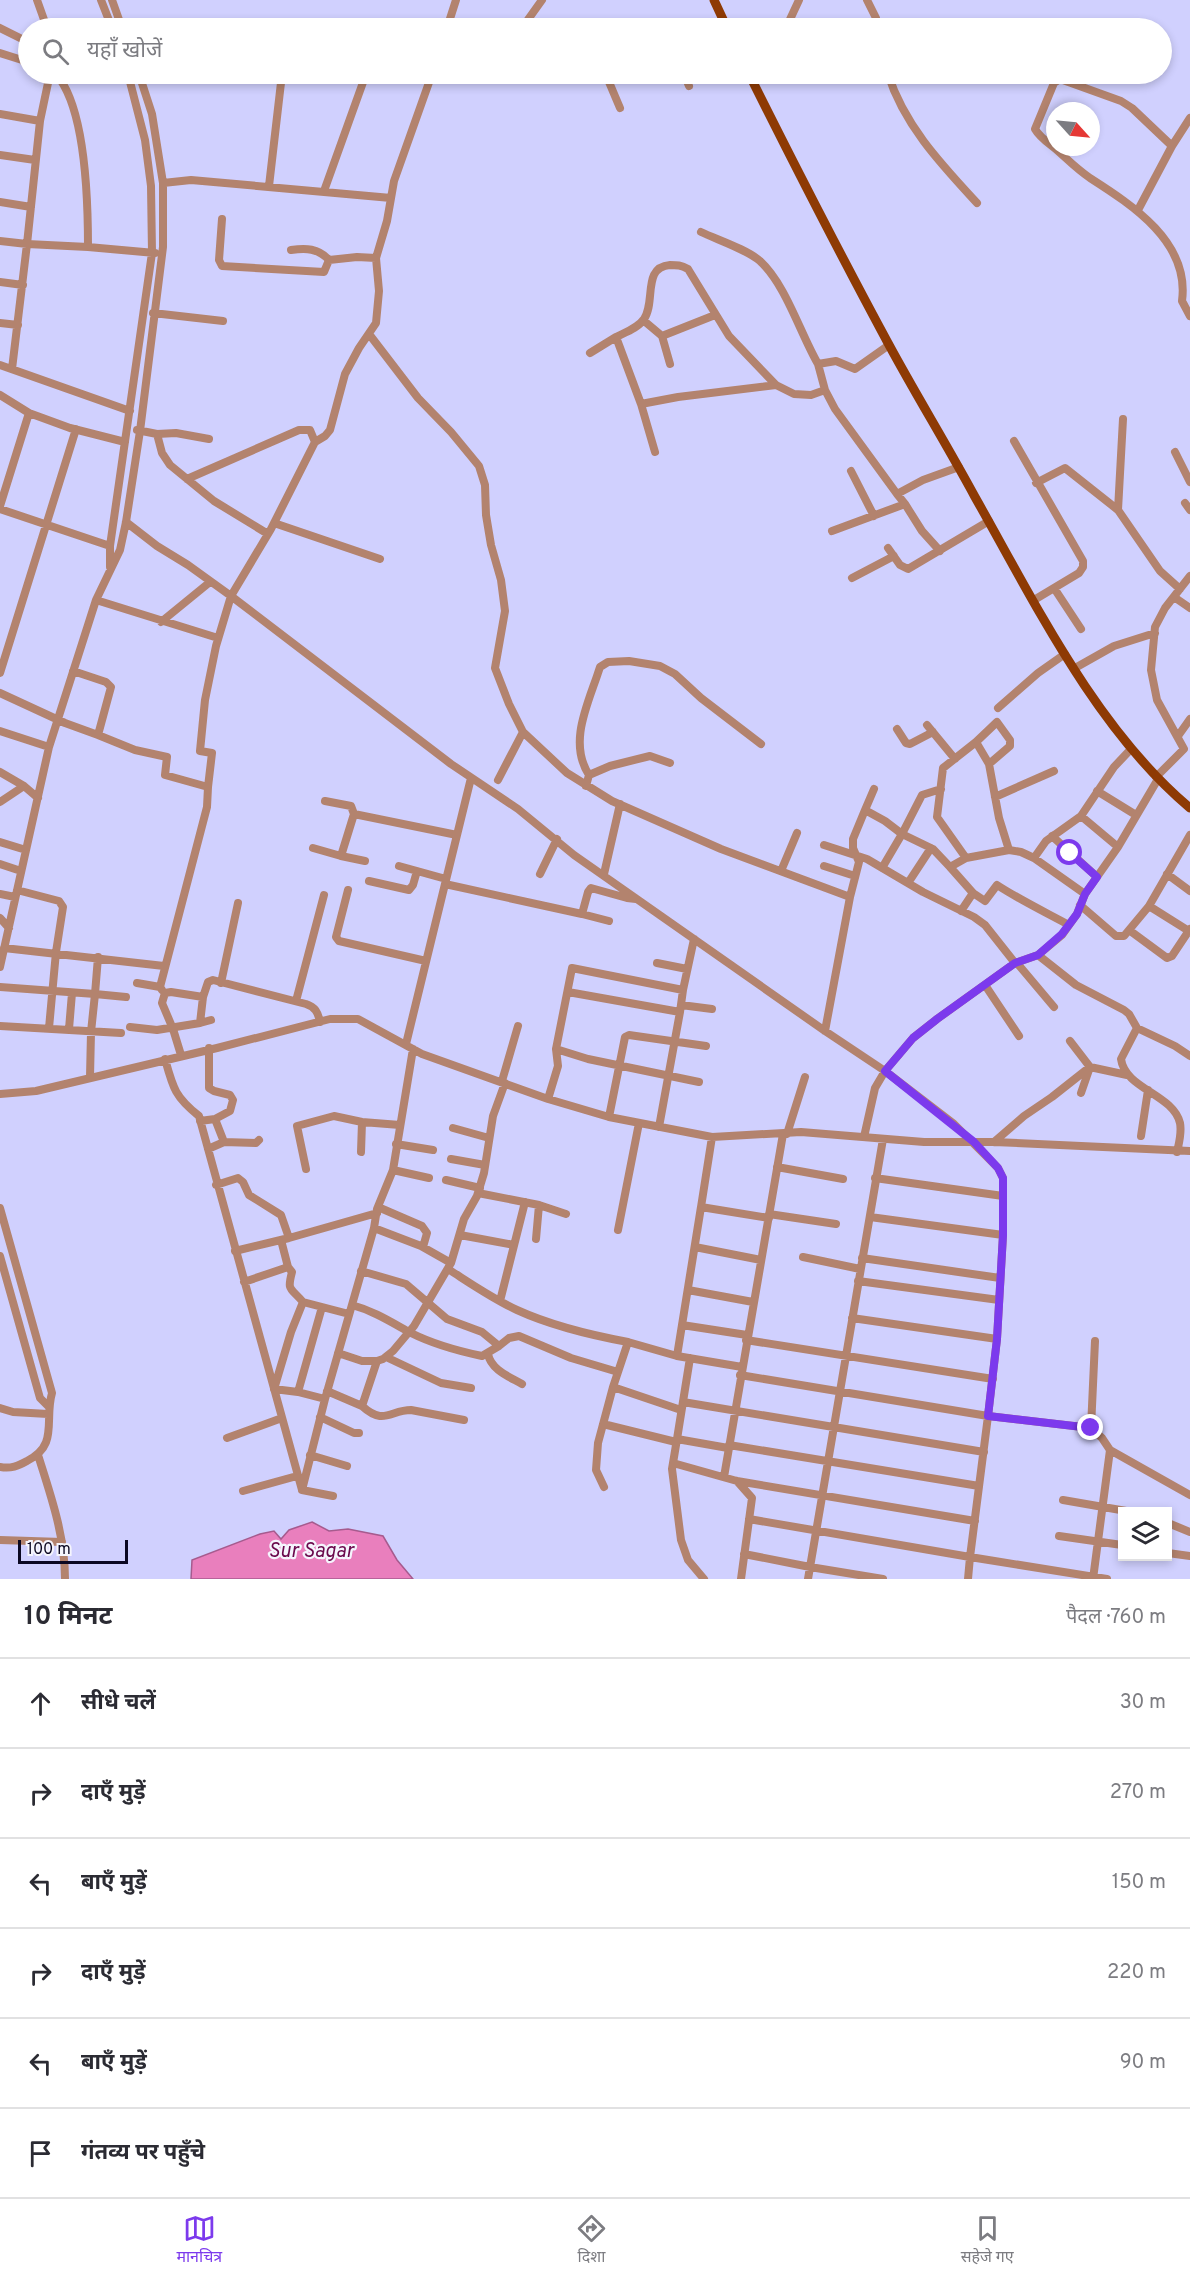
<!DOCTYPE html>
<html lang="hi">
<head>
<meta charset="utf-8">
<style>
  body { margin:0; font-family:Overpass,"Noto Sans Devanagari",sans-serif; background:#f2f2f3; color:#2b2b33 }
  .controls { position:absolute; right:18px; bottom:18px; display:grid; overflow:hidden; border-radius:0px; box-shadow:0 3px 9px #0003 }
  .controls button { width:54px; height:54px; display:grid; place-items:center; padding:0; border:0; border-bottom:2px solid #e1e1e2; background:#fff; color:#2b2b33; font:30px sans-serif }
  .compass { position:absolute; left:1046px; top:102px; width:54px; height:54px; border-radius:50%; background:#fff; box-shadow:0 3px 9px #0003; rotate:117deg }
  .scale { position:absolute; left:18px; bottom:15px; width:110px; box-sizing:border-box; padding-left:6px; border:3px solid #0b0822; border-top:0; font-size:16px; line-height:21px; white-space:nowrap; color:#0b0822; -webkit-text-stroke:4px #f5f5fd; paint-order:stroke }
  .stop { position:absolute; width:18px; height:18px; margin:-14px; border:4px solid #7c3aed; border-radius:50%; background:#fff }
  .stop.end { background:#7c3aed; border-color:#fff; box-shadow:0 2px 6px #0008 }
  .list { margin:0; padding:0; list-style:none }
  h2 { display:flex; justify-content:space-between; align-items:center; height:78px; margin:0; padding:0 24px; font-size:26px }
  h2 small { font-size:20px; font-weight:400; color:#7c7c81 }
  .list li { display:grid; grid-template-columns:39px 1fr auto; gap:18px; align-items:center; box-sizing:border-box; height:90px; padding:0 24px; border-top:2px solid #e1e1e2 }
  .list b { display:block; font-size:22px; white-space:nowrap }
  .list em { font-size:20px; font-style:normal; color:#7c7c81 }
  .icon { flex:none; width:33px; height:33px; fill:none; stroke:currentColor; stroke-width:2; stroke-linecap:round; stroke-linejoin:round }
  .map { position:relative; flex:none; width:1190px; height:1579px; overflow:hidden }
  .search { position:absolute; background:#fff; box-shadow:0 3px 9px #0003; left:18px; right:18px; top:18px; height:66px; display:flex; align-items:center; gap:15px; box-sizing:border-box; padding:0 21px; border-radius:33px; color:#7c7c81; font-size:22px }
  .sheet { height:618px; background:#fff }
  nav { display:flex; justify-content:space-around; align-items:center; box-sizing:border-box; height:84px; border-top:2px solid #e1e1e2; background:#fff; font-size:16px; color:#7c7c81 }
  nav a { display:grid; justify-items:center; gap:3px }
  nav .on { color:#7c3aed }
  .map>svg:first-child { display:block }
  .water { fill:#e97fbd; stroke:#a65b8e; stroke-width:1.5 }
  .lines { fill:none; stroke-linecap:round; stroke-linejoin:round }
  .minor { stroke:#b3836e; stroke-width:8 }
  .major { stroke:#8e3a04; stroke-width:9 }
  .route { stroke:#7c3aed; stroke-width:8 }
  .labels { text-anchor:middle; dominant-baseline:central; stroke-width:4.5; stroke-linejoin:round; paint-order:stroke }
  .water-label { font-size:20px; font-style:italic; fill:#6a084c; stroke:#f5f5fd }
</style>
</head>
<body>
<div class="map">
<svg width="1190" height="1579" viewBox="0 0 1190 1579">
  <rect width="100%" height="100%" fill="#d0d0fe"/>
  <!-- water -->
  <path class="water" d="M312 1522 329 1531 348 1529 383 1536 397 1560 413 1579H191L192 1560 260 1534 274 1531 281 1539 289 1530Z"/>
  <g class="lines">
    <!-- minor -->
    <path class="minor" d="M37 0 47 28
      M101 0 112 28
      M112 0 122 28
      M867 0 876 18 877 28
      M0 28 28 42
      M447 28 456 0
      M522 28 542 0
      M786 28 799 0
      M0 53 22 60 28 66
      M39 74 48 81
      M52 74 48 83 40 121 27 244 88 247
      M56 74C86 108 88 202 88 247L155 253
      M612 74 609 82 620 108
      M660 74 663 77 673 74
      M684 74 689 86
      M888 74C904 125 941 164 977 203
      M0 114 40 121
      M1172 146 1132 108 1121 101 1060 79 1054 83 1035 129C1040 138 1050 144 1058 151 1068 160 1078 170 1090 178 1132 205 1190 242 1182 301L1190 316
      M0 155 35 160
      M163 183 191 180 391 198
      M269 186 282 74
      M324 191 366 74
      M0 202 31 207
      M1138 210 1172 146 1190 118
      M222 219 219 260 222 266 324 272 329 260
      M701 232C718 240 746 249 760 261 786 285 800 333 818 364L836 361 855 369 889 345
      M0 241 27 244 12 369
      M376 258 387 221 394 181 432 74
      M0 282 23 285
      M153 313 223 321
      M643 320 662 336 670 364
      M0 323 18 325
      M369 334 418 398 451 432 479 466 485 485 486 515 491 545 501 580 505 611 495 668 509 704 523 732 567 773 612 801 721 849 850 897 825 1031
      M662 336 715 315
      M590 353 616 337
      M0 365 130 411
      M825 390 835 409 897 494 923 480 959 467
      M0 395 29 413 70 428 125 442
      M641 404 678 397 776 385
      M1123 419 1118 510 1160 571 1180 589
      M137 430 157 434 162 453 170 465 214 501 268 534
      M157 434 176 433 209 439
      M1014 441 1083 561V567L1079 573 1034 600
      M655 452 641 404 616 337C626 332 638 328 644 319 656 302 642 267 670 265 677 265 681 265 688 269L729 336 776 385 794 394 811 395 825 390 818 364
      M1175 452 1190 482
      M851 471 874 516
      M187 479 299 430H310L315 442
      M1036 483 1065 468 1118 510
      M1185 503 1190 510
      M905 504 922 531 940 551
      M0 506 29 413
      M0 509 110 546
      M126 522 157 546 188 565 231 596 271 529 315 442 325 436 330 430 345 374 359 348 376 323 379 291 376 258 357 257 329 260C318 248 306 248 291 250
      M274 523 380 559
      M832 531 905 504 897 494
      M888 548 900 565 908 569 989 521
      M110 567V546L152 253 151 186 145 140 128 74
      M852 578 894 556
      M1054 588 1081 629
      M1174 597 1190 608
      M96 600 218 638
      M161 622 210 582
      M1075 668 1114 646 1155 633
      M0 673 76 429
      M0 693 65 723 98 735 111 687 106 682 73 671
      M998 708 1038 673 1065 654
      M927 725 955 759
      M897 729 906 743 910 744 933 732
      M0 731 49 747
      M98 735 135 750 167 757 165 775 208 787 212 753 200 751 205 700 216 646 231 596 451 764 518 809 574 855 825 1031 885 1071 954 1124 998 1168 1003 1178V1235L997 1339 988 1416 740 1375
      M1178 736 1190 719
      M976 742 997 722 1010 740V746L989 764
      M0 772 24 786 38 798
      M589 775 610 766 650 756 670 763
      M1156 777 1184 749 1157 700 1151 670 1155 627 1165 608 1190 576
      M498 780 523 732
      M586 786 589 775C569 744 586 708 597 676L600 667 608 662 629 661 660 666 675 674 701 698 761 744
      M1097 791 1136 815
      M995 797 1054 771
      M325 801 351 806 354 814
      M0 802 24 786
      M865 810 874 789
      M1081 816 1118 847
      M1190 835 1149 906 1129 930 1167 958 1172 956 1190 929
      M1052 836 1097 877
      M0 842 26 850
      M824 845 867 859 923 892 974 917 985 925 1015 963
      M313 848 341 856
      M966 858 937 817 943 768 976 742 989 764 999 818 1009 850
      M1034 858 1046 841 1081 816 1114 767 1131 749
      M365 861 341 856 354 814 457 835
      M0 864 21 871
      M399 866 446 879
      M824 866 855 876
      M950 867 973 893 961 911
      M882 868 902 834 922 795 941 789
      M781 871 797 833
      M540 874 557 839
      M604 874 620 804
      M1167 874 1190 891
      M369 881 409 890 413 885 417 871
      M908 883 931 848
      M445 884 471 778
      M17 890 59 901 63 907 56 952 49 1028
      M348 890 336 937 339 941 426 961
      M973 893 985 901 997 885C1020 900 1045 912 1069 925
      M0 894 15 897
      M850 897 859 862 853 848V839L865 810 885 821 902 834 933 849 950 867 966 858 1009 850 1021 852 1034 858 1085 894
      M1080 905 1116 936H1124L1129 930
      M1149 906 1189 931
      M582 914 609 921
      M0 918 9 928
      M4 948 164 966
      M1038 955 1076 985 1124 1010 1129 1014 1137 1028
      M98 957 95 994 126 997
      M657 963 687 969
      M1017 963 1054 1007
      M0 967 49 747 96 600 120 550 126 522 140 431 163 247V183L152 114 139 74
      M137 983 160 987 162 990
      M221 983 238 903
      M985 985 1019 1036
      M0 987 95 994 91 1032 90 1077
      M160 987 207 807 208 787
      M568 992 680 1012 683 990
      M203 997 208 982 213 980 306 1004C315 1007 318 1012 320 1022
      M296 1001 324 895
      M681 1005 712 1009
      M0 1026 121 1033
      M130 1027 157 1030 200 1023
      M69 1029 72 993
      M1070 1041 1090 1067 1081 1093
      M406 1044 445 884 582 914 588 892 591 888 627 898 636 899
      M209 1048V1088L214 1091 230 1095 233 1100 230 1111 215 1119
      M556 1049 572 968 683 990 694 939
      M181 1055 173 1029 162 1003 165 993 171 992 203 997 200 1023 211 1020
      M165 1059C173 1088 175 1097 199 1116L302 1490 325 1399 374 1228 377 1209 393 1170 413 1049
      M502 1081 518 1026
      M0 1094 36 1091 217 1048 330 1019H358L422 1054 548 1099 609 1117 712 1137 801 1132 924 1142H994L1190 1151
      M548 1099 558 1066 556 1049 588 1059 699 1082
      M609 1117 625 1037 629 1035 706 1046
      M200 1121 215 1119 224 1142 208 1149
      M659 1127 680 1012
      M453 1128 489 1138
      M787 1134 805 1077
      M1141 1136 1148 1090
      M712 1137 701 1207 769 1218
      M864 1137 875 1088 885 1071 913 1038 937 1019 1015 963 1038 955 1062 935 1077 914 1085 894 1118 847 1158 779
      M224 1142 256 1143 259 1140
      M994 1142 1024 1116 1052 1097 1090 1067 1127 1075
      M396 1144 433 1150
      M361 1152 362 1122
      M1177 1152C1179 1143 1182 1133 1180 1123 1173 1094 1125 1089 1121 1059L1137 1028 1175 1046 1190 1056
      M451 1159 485 1165
      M777 1167 843 1179
      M306 1169 297 1126 334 1116 362 1122 400 1125
      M393 1170 429 1178
      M875 1178 1003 1196
      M446 1180 480 1188
      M216 1185 238 1178 243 1182 249 1195 281 1215 289 1238
      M478 1193 539 1205 536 1239
      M539 1205 566 1214
      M378 1207 422 1226 427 1233 423 1247
      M701 1207 677 1356 742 1367
      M0 1208 52 1393C44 1421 59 1445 27 1461 18 1466 11 1469 0 1467
      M769 1214 836 1224
      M870 1217 1003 1235
      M374 1228 421 1246 451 1263
      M618 1230 639 1123
      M460 1235 514 1245
      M695 1247 761 1260
      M235 1251 289 1238 377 1213
      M0 1256 40 1398 48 1406
      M803 1257 860 1269
      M862 1258 1000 1278
      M288 1267 292 1272C287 1291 290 1287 303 1302
      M448 1269C470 1283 493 1299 517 1310 552 1326 590 1335 628 1342
      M361 1271 406 1284 447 1319 482 1332 499 1346 509 1338 519 1336 571 1358 618 1372
      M858 1281 999 1300
      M244 1282 288 1267 281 1240
      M688 1290 753 1302
      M500 1301 525 1202
      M352 1305C374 1311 391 1322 411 1333 433 1344 458 1351 482 1356L499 1346
      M852 1318 997 1339
      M682 1325 747 1335
      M746 1340 993 1379
      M338 1353 362 1361H377L383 1359 393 1351 414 1326 451 1263 464 1219 477 1196 484 1173 493 1116 505 1083
      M488 1354C491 1370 510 1377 522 1384
      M677 1356 628 1342 613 1387 681 1410
      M386 1357 441 1383 471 1388
      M690 1358 677 1439 728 1448
      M327 1391 362 1406 377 1361
      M298 1392 322 1307
      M325 1399 298 1392 274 1389 291 1332 303 1302 349 1314
      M683 1402 984 1452
      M362 1406C384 1426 390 1410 411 1410L464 1420
      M0 1408 13 1412 48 1414
      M320 1417 354 1433H359
      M603 1424 676 1442
      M1091 1428 1095 1341
      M227 1438 282 1418
      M677 1439 672 1469 681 1540 688 1560 704 1579
      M729 1445 979 1486
      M38 1455C51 1496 65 1536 65 1579
      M310 1455 347 1466
      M673 1463 737 1481 975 1521
      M724 1477 783 1134
      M737 1481 752 1498 741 1579
      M604 1487 596 1470 598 1443 613 1387
      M302 1490 333 1496
      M243 1491 297 1476
      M1063 1500 1132 1512
      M749 1519 970 1557 988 1416 1091 1428 1102 1438 1110 1450
      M1168 1523 1190 1532
      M1059 1536 1122 1545
      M0 1540 62 1542
      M1168 1553 1190 1556
      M744 1554 810 1567 883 1579
      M808 1579 883 1139
      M968 1579 970 1557 1107 1579
      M1093 1579 1110 1450 1190 1495"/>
    <!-- major -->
    <path class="major" d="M714 0 727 28
      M749 74C794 164 840 254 888 343 916 395 947 445 975 497 1035 603 1096 729 1190 808"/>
  </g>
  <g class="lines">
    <!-- route -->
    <path class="route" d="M1070 853 1097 877 1085 894 1077 914 1062 934 1038 955 1015 963 937 1019 913 1038 885 1071 974 1142 998 1168 1003 1178V1235L997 1339 988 1416 1091 1428"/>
  </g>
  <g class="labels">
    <!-- water labels -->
    <g class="water-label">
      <text x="311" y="1552">Sur Sagar</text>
    </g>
  </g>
</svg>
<div class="controls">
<button><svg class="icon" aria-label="layers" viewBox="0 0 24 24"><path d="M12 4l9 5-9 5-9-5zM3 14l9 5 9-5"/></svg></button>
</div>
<svg class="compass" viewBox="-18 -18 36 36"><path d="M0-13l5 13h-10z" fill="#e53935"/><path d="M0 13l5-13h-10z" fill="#7c7c81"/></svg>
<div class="scale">100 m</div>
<div class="stop" style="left:1070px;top:853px"></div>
<div class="stop end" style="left:1091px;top:1428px"></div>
<div class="search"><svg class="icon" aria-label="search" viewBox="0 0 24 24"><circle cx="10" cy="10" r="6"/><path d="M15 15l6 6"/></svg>यहाँ खोजें</div>
</div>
<section class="sheet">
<h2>10 मिनट<small>पैदल · 760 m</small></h2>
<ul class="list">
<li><svg class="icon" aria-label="ahead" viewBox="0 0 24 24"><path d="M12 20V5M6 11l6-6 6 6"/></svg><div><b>सीधे चलें</b></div><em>30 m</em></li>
<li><svg class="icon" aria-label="right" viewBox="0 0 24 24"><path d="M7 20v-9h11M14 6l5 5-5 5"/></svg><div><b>दाएँ मुड़ें</b></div><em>270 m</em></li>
<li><svg class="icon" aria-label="left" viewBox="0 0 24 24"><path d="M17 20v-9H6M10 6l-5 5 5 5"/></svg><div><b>बाएँ मुड़ें</b></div><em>150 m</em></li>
<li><svg class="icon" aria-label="right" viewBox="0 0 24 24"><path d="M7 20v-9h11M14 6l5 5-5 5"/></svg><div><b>दाएँ मुड़ें</b></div><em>220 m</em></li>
<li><svg class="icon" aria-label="left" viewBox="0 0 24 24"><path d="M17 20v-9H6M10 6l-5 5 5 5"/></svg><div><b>बाएँ मुड़ें</b></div><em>90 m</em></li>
<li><svg class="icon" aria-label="arrive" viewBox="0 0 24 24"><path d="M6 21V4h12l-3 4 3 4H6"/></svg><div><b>गंतव्य पर पहुँचे</b></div></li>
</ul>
</section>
<nav>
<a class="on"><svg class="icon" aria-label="map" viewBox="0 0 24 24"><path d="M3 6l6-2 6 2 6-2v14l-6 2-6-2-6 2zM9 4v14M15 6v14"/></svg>मानचित्र</a>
<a><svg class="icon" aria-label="directions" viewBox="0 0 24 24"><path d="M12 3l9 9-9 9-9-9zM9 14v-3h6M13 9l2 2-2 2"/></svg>दिशा</a>
<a><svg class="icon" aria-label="saved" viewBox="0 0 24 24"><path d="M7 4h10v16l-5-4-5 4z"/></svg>सहेजे गए</a>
</nav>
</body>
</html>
